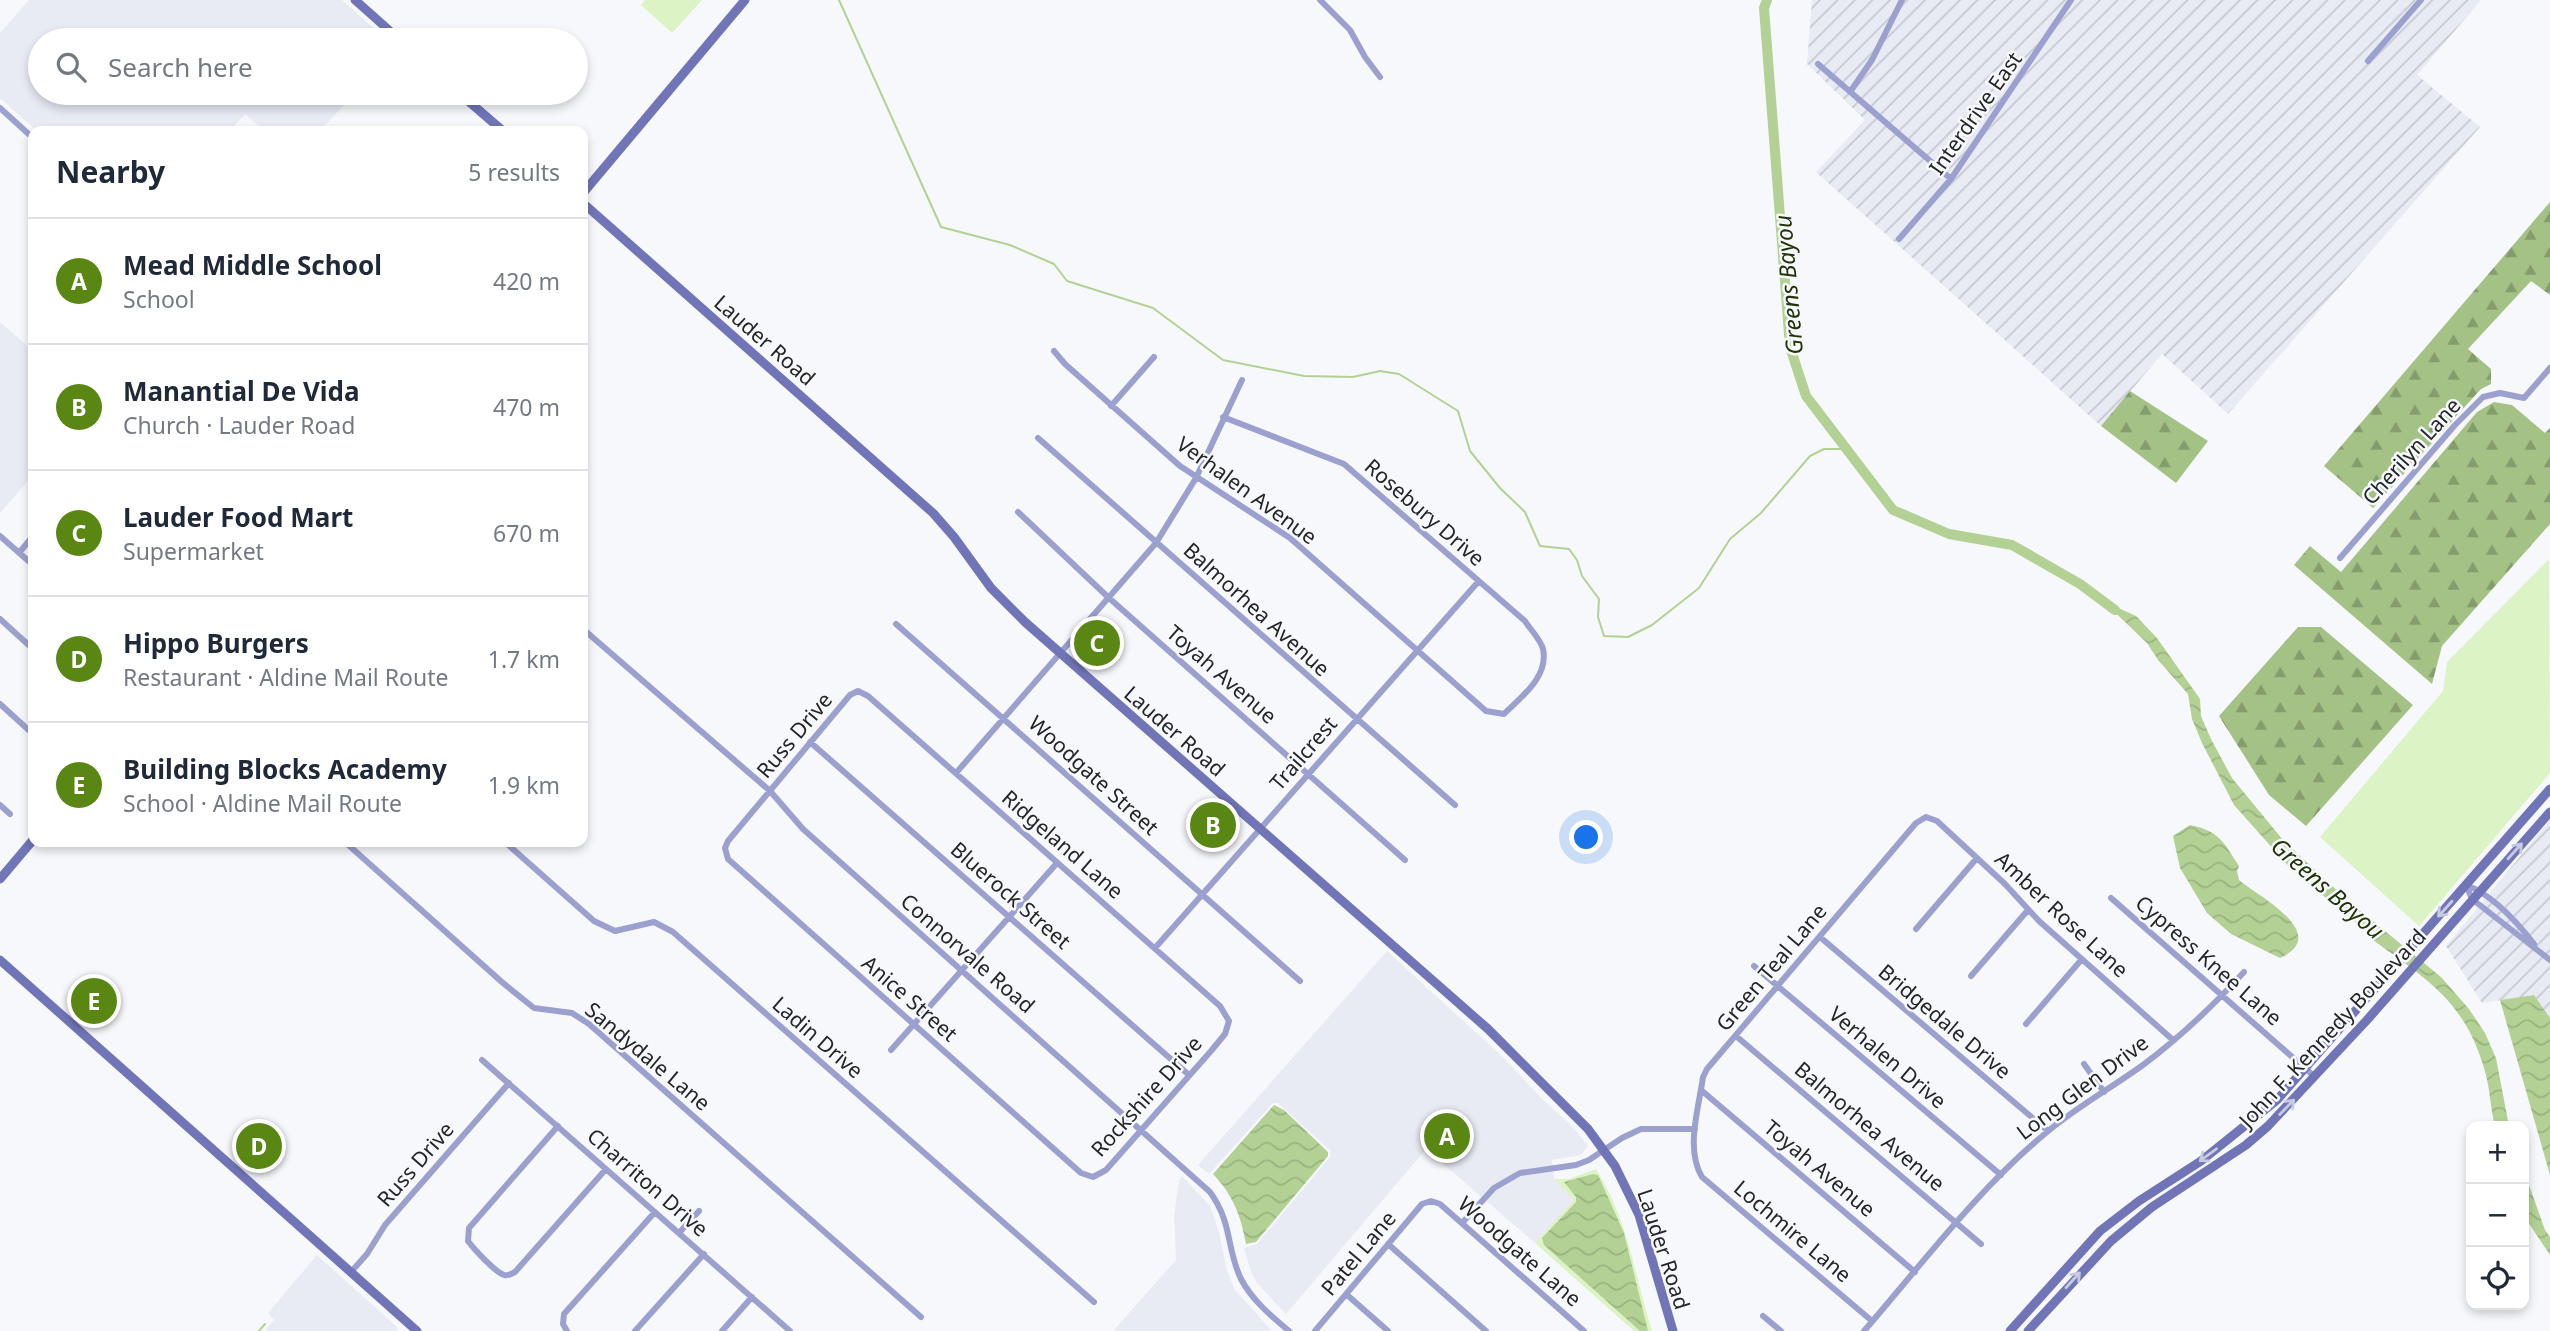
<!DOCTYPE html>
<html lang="en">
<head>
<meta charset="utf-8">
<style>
  body { margin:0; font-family:"Noto Sans",sans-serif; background:#f2f2f3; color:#1f2937 }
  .controls { position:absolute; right:21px; bottom:21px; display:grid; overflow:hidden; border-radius:14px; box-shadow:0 4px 10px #0003 }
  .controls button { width:63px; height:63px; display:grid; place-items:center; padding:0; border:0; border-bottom:2px solid #e0e1e3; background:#fff; color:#1f2937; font:35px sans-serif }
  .you { position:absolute; left:1587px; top:838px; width:24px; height:24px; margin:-18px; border:5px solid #fff; border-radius:50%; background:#1a73e8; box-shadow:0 0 0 10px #1a73e833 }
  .badge { display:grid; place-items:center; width:46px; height:46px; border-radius:50%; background:#5a8614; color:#fff; font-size:23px; font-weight:700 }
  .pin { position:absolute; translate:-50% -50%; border:4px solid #fff; box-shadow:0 2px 7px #0006 }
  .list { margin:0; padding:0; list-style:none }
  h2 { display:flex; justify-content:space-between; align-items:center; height:91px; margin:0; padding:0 28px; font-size:30px }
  h2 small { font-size:23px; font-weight:400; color:#747a83 }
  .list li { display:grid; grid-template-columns:46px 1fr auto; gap:21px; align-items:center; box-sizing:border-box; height:126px; padding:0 28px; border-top:2px solid #e0e1e3 }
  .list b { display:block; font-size:26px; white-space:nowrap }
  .list p { margin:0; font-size:23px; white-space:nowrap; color:#747a83 }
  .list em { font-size:23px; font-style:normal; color:#747a83 }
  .icon { flex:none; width:38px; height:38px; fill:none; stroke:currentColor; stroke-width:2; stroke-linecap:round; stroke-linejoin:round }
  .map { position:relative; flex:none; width:2550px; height:1331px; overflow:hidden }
  .search { position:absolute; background:#fff; box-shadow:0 4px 10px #0003; left:28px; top:28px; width:560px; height:77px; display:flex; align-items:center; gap:18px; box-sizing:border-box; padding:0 24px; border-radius:38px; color:#747a83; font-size:26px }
  .panel { position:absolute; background:#fff; box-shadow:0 4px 10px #0003; left:28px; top:126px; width:560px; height:721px; border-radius:14px }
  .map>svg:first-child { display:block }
  .built { fill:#e8eaf4 }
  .industrial { fill:url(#industrial-furrows) }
  .green { fill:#dbf3c5 }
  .forest { fill:url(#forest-firs) }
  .water { fill:url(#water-waves) }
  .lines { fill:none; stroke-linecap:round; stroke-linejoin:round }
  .stream { stroke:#b3d195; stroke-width:2 }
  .river { stroke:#b3d195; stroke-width:10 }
  .street { stroke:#9ca0ce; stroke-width:6 }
  .secondary { stroke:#7175b7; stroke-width:9 }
  .oneway { stroke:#c8cae3 }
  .labels { text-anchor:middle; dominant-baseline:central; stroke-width:5; stroke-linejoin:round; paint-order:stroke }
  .street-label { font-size:21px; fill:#242526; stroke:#f7f8fb }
  .water-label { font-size:23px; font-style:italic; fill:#213408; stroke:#f7f8fb }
</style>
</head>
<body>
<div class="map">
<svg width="2550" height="1331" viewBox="0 0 2550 1331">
  <defs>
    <pattern id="industrial-furrows" width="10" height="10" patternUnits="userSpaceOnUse" patternTransform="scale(1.75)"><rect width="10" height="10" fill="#e8eaf4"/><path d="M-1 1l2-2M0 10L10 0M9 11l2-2" fill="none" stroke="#c7c9d1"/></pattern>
    <pattern id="forest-firs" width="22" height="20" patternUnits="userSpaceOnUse" patternTransform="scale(1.75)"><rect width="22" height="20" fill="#a4c286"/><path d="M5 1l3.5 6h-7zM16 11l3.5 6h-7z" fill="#859d6d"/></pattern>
    <pattern id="water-waves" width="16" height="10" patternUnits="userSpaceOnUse" patternTransform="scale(1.75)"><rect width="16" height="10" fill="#b3d195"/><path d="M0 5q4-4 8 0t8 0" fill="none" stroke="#9ab380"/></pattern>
  </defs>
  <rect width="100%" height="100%" fill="#f7f8fb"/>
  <!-- built -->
  <path class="built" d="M29 0H342L387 40H40V93H355L320 131H264L245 114 229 131H37L0 98V33Z
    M0 322 33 351V475L0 513Z
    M1387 951 1505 1059 1542 1099 1571 1125 1588 1146 1581 1155 1552 1160 1554 1179 1574 1200 1535 1243 1426 1149 1286 1314 1257 1283 1251 1272 1244 1248 1257 1244 1330 1157 1331 1151 1278 1103H1273L1209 1174 1198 1165Z
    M1182 1176 1210 1206 1219 1232 1227 1271 1235 1290 1272 1331H1113L1176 1260 1174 1216 1179 1181Z
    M317 1255 398 1328 396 1331H265L274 1320 268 1313Z"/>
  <!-- industrial -->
  <path class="industrial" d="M1812 0H2481L2417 75 2480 127 2228 414 2162 354 2101 426 1816 172 1865 120 1807 64Z
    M2550 820V1018L2534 995 2482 1003 2446 946Z"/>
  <!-- green -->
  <path class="green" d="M645 0H702L672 33 641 5Z
    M2549 559 2550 773 2419 926 2320 837 2443 691 2447 662Z
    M1596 1169C1629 1222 1634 1273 1652 1331H1634L1535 1243 1574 1200 1554 1179H1569Z"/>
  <!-- forest -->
  <path class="forest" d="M2550 202V295L2531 281 2468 349 2491 369V384L2481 389 2373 508 2324 466Z
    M2130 391 2208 441 2176 483 2101 426Z
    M2494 402 2512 405 2545 433 2550 428V524L2442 646 2432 684 2294 565 2310 546 2341 572 2477 412Z
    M2298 627H2321L2413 705 2306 826 2269 795 2219 716Z"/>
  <!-- water -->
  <path class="water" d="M2103 601 2136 616 2157 638 2200 699 2201 716 2211 739 2232 778 2283 840 2346 899 2441 977 2469 1009 2485 1033 2496 1058 2509 1126H2495C2490 1107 2490 1086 2484 1068 2464 1000 2426 979 2373 940L2370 934 2292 870 2234 805 2202 743 2192 719 2188 694 2158 660 2147 643Z
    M2190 825C2220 831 2224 843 2239 866L2237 871 2239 880C2256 895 2333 934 2280 958L2231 934 2207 913 2180 868 2173 836Z
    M2534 995 2550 1018V1175L2500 1000Z
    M1274 1105 1284 1110 1328 1152V1156L1256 1242 1246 1244C1241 1216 1233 1195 1213 1174Z
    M2524 1171 2545 1230 2550 1237V1255L2524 1216Z
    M1593 1174 1598 1175 1624 1233 1648 1331H1640L1544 1245 1542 1238 1576 1202V1197L1564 1182Z"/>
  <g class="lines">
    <!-- stream -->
    <path class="stream" d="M839 0 941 227 1010 245 1054 264 1067 281 1153 308 1223 360 1304 376 1353 377 1380 371 1399 374 1458 411 1470 451 1500 488 1525 512 1540 546 1569 549 1577 560 1582 576 1599 599 1598 617 1604 636 1628 637 1652 625 1699 588 1730 539 1761 513 1810 456 1824 449H1846
      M259 1331 265 1324"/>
    <!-- river -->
    <path class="river" d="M1767 0 1764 8 1790 347 1806 396 1893 510 1949 534 2012 545 2080 584 2115 610"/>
    <!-- street -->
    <path class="street" d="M1320 0 1350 30 1365 57 1380 77
      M2368 61 2421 0
      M1818 64 1951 179
      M1850 92 1872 60 1902 0
      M0 108 33 138
      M1899 239 1951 179 2071 0
      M1054 351 1065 364 1180 466 1290 538 1486 711 1504 714C1521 697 1549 677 1543 649 1541 640 1530 629 1525 621L1344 464 1223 417
      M1111 406 1154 357
      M1038 438 1455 805
      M1018 512 1109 598 1405 860
      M0 536 33 565
      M19 553 33 536
      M2340 558 2455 425 2483 397 2500 393 2524 398 2550 368
      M0 619 33 649
      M896 624 1300 981
      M583 629 770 791 803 829 1210 1192C1233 1224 1226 1248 1241 1279 1252 1300 1271 1316 1289 1331
      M858 691 868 696 1220 1006 1229 1021 1225 1034 1211 1051 1106 1170 1093 1177 1081 1173 728 859 725 848 728 841 850 695Z
      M0 704 33 734
      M810 742 1189 1075
      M956 773 1156 543 1196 478 1242 380
      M0 805 10 814
      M345 842 503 983 534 1008 572 1013 589 1024 921 1317
      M505 842 594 921 615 931 654 922 673 932 1094 1302
      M2466 885 2472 899 2550 960
      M2466 885C2493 895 2517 922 2534 944
      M2111 898 2315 1077
      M1916 929 1977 858
      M1820 937 2048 1131
      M1155 948 1478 582
      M1754 966 2001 1175
      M1971 976 2028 910
      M2026 1024 2082 959
      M1736 1036 1981 1244
      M891 1050 1057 863
      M482 1060 790 1331
      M2084 1064 2104 1092
      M1701 1090 1915 1272
      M558 1126 469 1228 468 1241C474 1249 495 1272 504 1275 509 1276 511 1274 515 1272L606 1169
      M1462 1223 1494 1188 1520 1173 1576 1165 1589 1160 1622 1138 1641 1129H1695
      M679 1233 699 1211
      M1388 1244 1486 1331
      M351 1272 367 1254 385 1225 509 1083
      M1346 1294 1388 1331
      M1763 1316 1781 1331
      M1872 1321 1702 1177C1685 1149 1699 1107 1703 1077L1707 1069 1916 823 1926 817 1937 821 2005 884 2039 921 2173 1040
      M567 1331 563 1324 564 1314 655 1212
      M635 1331 704 1254
      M722 1331 752 1297
      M1315 1331 1422 1204 1431 1201 1440 1204 1584 1331
      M1864 1331C1922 1264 1978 1189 2047 1132 2077 1107 2111 1088 2143 1065 2179 1038 2213 1006 2244 972"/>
    <!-- secondary -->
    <path class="secondary" d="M355 0 400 40
      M459 93 503 131
      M583 193 745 0
      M583 203 933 513 954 537 991 588 1025 622 1488 1029 1588 1129 1615 1166 1639 1215 1673 1331
      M0 879 33 840
      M0 960 417 1331
      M2010 1331 2100 1231 2139 1201 2201 1161 2277 1100 2550 789
      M2028 1331 2111 1241 2152 1207 2246 1145 2268 1126 2367 1020 2550 812"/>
  </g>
  <!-- one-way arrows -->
  <defs><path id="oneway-shaft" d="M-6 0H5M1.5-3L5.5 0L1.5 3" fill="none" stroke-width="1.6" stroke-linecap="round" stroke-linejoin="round" transform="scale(1.75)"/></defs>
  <g class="oneway">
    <use href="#oneway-shaft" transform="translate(2515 851) rotate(-48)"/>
    <use href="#oneway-shaft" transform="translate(2445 909) rotate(132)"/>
    <use href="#oneway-shaft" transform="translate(2287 1107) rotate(-46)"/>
    <use href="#oneway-shaft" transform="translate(2208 1155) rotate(144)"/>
    <use href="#oneway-shaft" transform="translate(2073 1280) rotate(-48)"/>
  </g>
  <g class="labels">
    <!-- street labels -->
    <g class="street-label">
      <text transform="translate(1975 113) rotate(-55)">Interdrive East</text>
      <text transform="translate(765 340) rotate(41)">Lauder Road</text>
      <text transform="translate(2411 451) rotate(-48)">Cherilyn Lane</text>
      <text transform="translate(1247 490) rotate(36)">Verhalen Avenue</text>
      <text transform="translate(1425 512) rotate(41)">Rosebury Drive</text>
      <text transform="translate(1257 609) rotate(42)">Balmorhea Avenue</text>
      <text transform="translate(1222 674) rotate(41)">Toyah Avenue</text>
      <text transform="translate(1175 731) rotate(41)">Lauder Road</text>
      <text transform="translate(794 735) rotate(-50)">Russ Drive</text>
      <text transform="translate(1303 753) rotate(-49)">Trailcrest</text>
      <text transform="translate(1094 775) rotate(42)">Woodgate Street</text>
      <text transform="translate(1063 844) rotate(41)">Ridgeland Lane</text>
      <text transform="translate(1011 895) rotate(41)">Bluerock Street</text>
      <text transform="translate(2062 914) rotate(43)">Amber Rose Lane</text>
      <text transform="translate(968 953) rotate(41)">Connorvale Road</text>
      <text transform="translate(2209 960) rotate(41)">Cypress Knee Lane</text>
      <text transform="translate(1771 967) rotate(-50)">Green Teal Lane</text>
      <text transform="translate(910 998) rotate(41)">Anice Street</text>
      <text transform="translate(1945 1021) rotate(40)">Bridgedale Drive</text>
      <text transform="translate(2332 1028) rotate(-47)">John F. Kennedy Boulevard</text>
      <text transform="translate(818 1037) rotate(41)">Ladin Drive</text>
      <text transform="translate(648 1056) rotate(40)">Sandydale Lane</text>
      <text transform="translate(1888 1057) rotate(40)">Verhalen Drive</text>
      <text transform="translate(2082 1087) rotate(-37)">Long Glen Drive</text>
      <text transform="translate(1146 1096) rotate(-48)">Rockshire Drive</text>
      <text transform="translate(1870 1126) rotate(40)">Balmorhea Avenue</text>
      <text transform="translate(415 1164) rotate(-49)">Russ Drive</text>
      <text transform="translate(1820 1168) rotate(40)">Toyah Avenue</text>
      <text transform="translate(648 1182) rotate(41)">Charriton Drive</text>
      <text transform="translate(1793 1231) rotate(40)">Lochmire Lane</text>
      <text transform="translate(1664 1249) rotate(72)">Lauder Road</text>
      <text transform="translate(1520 1251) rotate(41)">Woodgate Lane</text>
      <text transform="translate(1358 1253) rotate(-50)">Patel Lane</text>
    </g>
    <!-- water labels -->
    <g class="water-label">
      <text transform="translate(1788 285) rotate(-95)">Greens Bayou</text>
      <text transform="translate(2328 888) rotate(41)">Greens Bayou</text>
    </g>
  </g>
</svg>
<div class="controls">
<button>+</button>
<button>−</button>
<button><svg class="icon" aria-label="locate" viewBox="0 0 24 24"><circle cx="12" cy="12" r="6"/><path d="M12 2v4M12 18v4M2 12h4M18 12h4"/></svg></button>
</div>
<div class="you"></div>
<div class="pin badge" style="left:1447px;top:1136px">A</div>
<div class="pin badge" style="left:1213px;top:825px">B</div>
<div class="pin badge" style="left:1097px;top:643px">C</div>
<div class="pin badge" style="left:259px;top:1146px">D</div>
<div class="pin badge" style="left:94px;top:1001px">E</div>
<div class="search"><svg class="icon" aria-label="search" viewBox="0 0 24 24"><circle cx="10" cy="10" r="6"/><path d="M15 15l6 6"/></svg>Search here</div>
<section class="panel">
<h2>Nearby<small>5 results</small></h2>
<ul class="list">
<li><span class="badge">A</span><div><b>Mead Middle School</b><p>School</p></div><em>420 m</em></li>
<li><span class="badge">B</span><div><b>Manantial De Vida</b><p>Church · Lauder Road</p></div><em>470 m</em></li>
<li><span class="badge">C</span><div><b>Lauder Food Mart</b><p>Supermarket</p></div><em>670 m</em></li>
<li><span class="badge">D</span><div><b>Hippo Burgers</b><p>Restaurant · Aldine Mail Route</p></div><em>1.7 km</em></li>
<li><span class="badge">E</span><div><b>Building Blocks Academy</b><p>School · Aldine Mail Route</p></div><em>1.9 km</em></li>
</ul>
</section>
</div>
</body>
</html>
